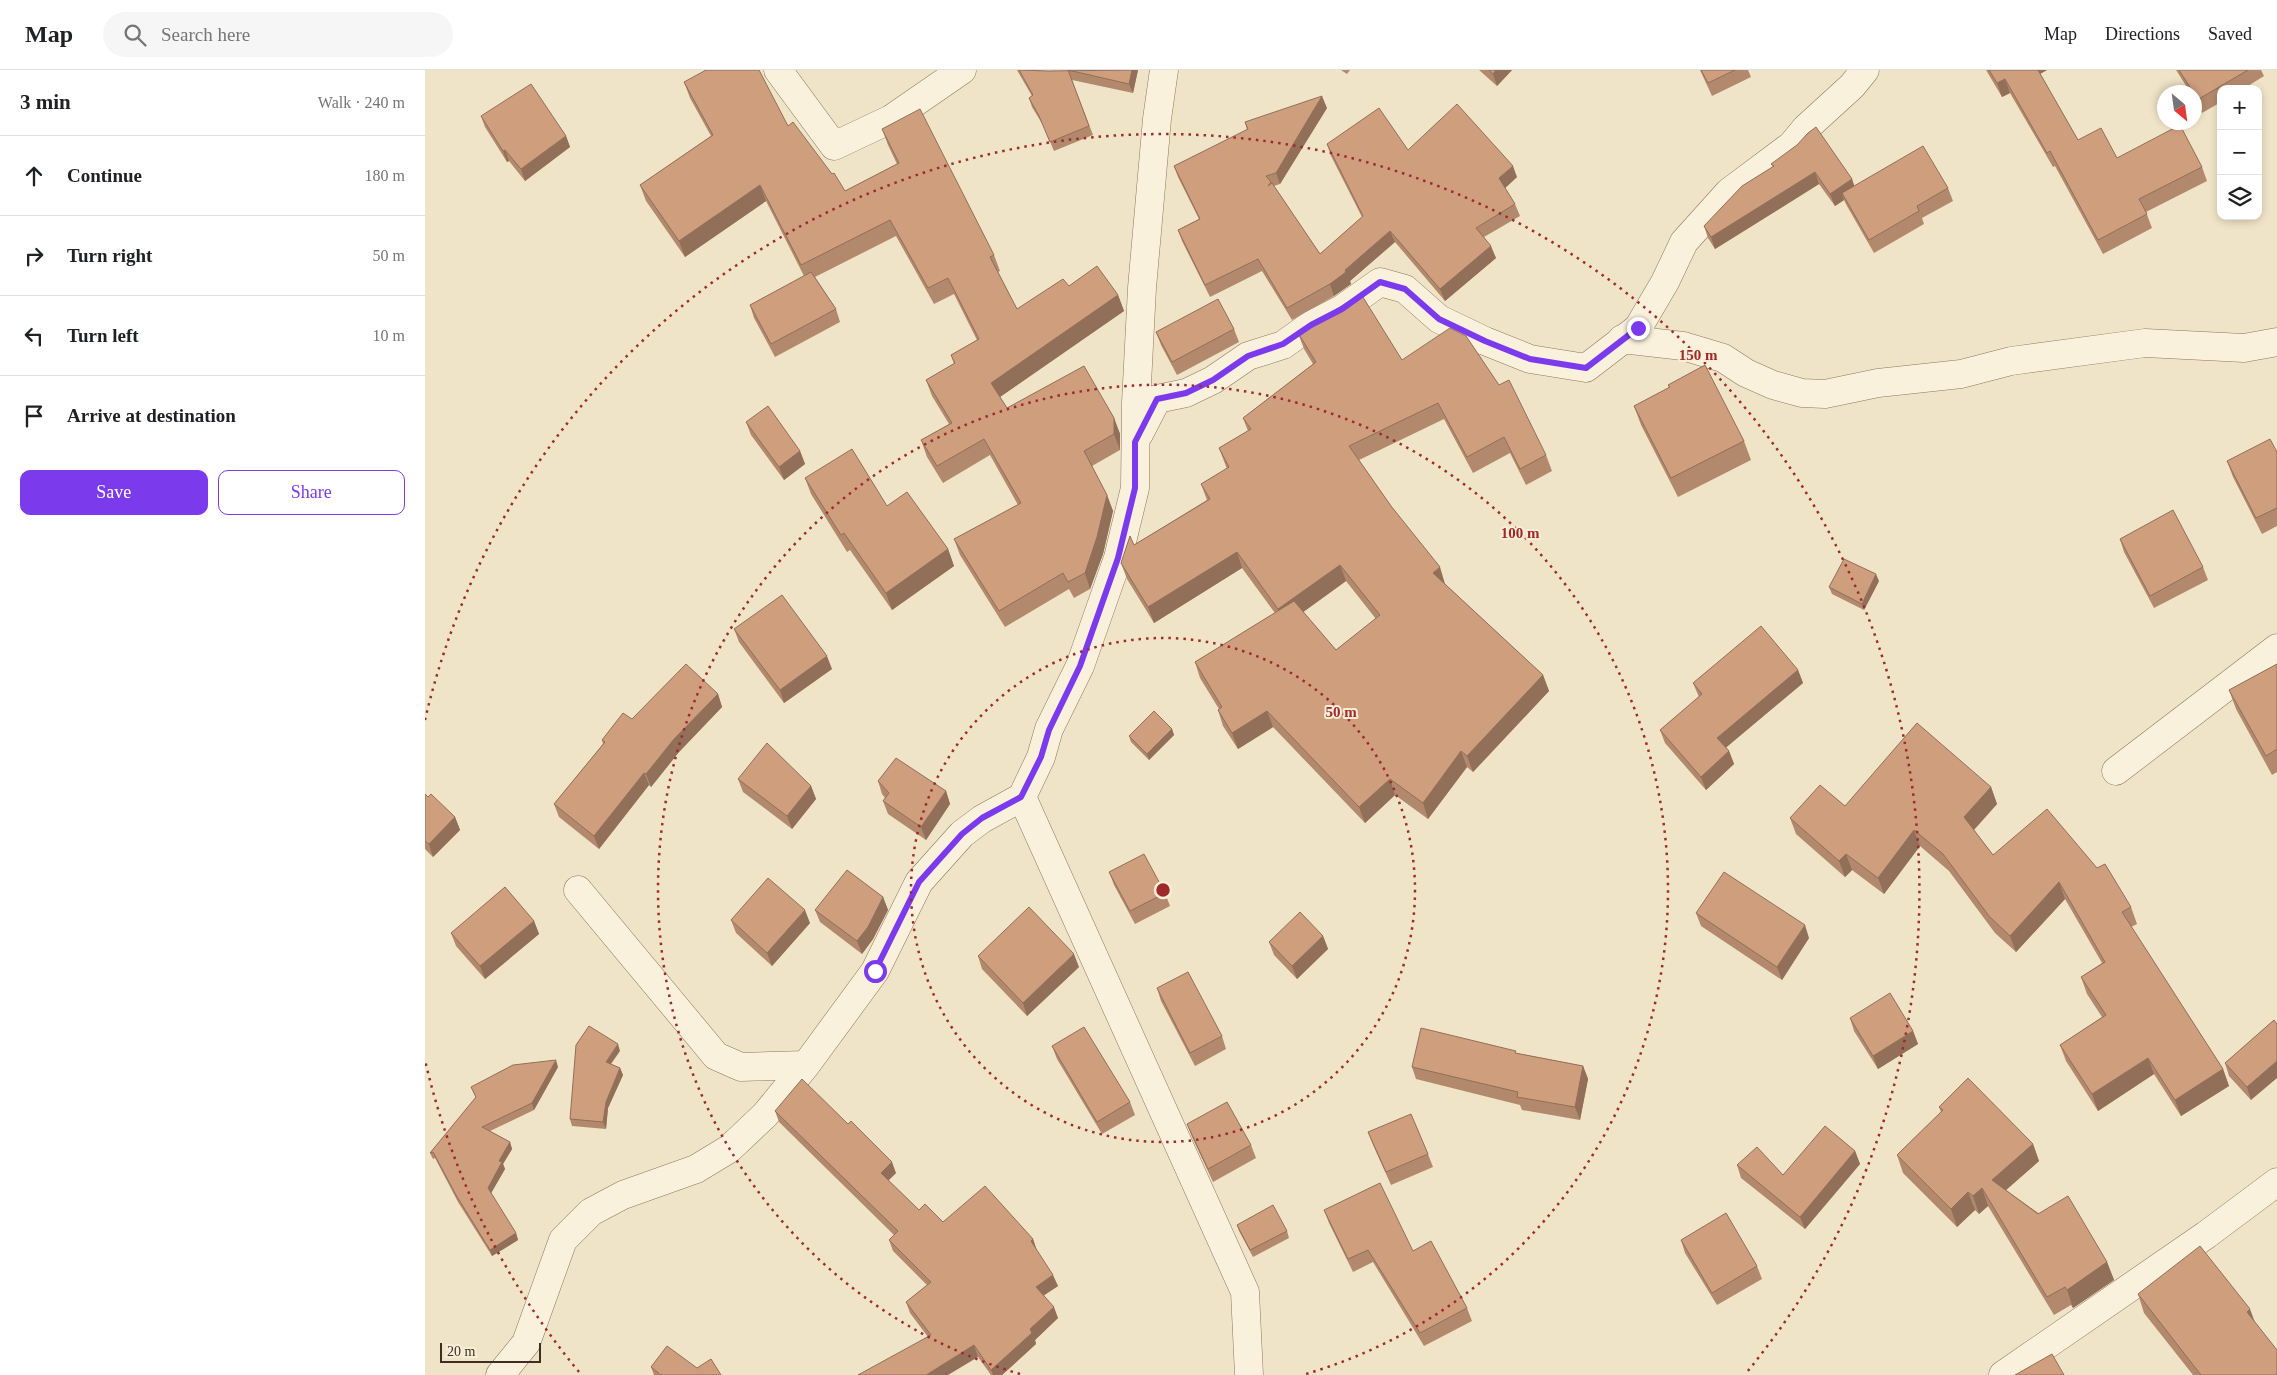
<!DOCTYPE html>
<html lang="en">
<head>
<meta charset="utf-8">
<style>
  body { margin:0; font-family:"Times New Roman",serif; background:#f6f6f6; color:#202124 }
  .controls { position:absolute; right:15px; top:15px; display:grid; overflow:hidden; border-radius:10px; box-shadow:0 2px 8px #0003 }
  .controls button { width:45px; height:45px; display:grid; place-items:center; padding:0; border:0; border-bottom:1px solid #e0e0e0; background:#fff; color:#202124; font:25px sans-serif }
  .compass { position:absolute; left:1732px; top:15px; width:45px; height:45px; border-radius:50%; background:#fff; box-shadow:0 2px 8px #0003; rotate:151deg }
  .scale { position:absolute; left:15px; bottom:12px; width:101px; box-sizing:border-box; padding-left:5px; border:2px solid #3d2e20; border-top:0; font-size:14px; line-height:18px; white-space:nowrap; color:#3d2e20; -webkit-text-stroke:4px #f7eed8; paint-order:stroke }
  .stop { position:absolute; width:15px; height:15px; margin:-11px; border:4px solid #7c3aed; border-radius:50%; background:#fff }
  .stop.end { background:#7c3aed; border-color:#fff; box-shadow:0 1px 5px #0008 }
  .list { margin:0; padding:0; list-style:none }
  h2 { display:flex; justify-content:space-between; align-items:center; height:65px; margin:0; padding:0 20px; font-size:21px }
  h2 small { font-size:16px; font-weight:400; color:#757577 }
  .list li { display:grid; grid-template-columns:32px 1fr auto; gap:15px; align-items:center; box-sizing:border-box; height:80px; padding:0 20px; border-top:1px solid #e0e0e0 }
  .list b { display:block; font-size:19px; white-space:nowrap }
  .list em { font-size:16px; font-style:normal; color:#757577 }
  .actions { display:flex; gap:10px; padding:15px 20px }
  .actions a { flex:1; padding:11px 0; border:1px solid #7c3aed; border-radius:10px; text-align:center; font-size:18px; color:#7c3aed }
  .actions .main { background:#7c3aed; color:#fff }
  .icon { flex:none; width:28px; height:28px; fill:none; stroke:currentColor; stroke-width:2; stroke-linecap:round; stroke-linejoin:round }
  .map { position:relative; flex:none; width:1852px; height:1305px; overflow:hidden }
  header { display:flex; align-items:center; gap:30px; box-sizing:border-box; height:70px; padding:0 25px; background:#fff; border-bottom:1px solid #e0e0e0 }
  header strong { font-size:24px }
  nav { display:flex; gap:28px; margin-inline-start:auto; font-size:18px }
  .search { width:350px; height:45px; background:#f6f6f6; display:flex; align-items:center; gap:12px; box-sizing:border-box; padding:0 18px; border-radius:28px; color:#757577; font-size:19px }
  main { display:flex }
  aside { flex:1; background:#fff }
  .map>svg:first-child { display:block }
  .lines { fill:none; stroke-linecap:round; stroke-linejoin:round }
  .minor-casing { stroke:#8d765c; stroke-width:29 }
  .minor { stroke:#faf1dc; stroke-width:28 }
  .wall { fill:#b2896c; fill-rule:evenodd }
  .shaded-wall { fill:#916f58 }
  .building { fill:#cf9f7d; stroke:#916f58 }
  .route { stroke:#7c3aed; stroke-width:6 }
  .ring { fill:none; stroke:#9e2a2b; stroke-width:2.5; stroke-dasharray:2.5 5 }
  .centre { fill:#9e2a2b; stroke:#f7eed8; stroke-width:2.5 }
  .ring-label { font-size:15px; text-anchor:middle; font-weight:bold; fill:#9e2a2b; stroke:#f7eed8; stroke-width:4; stroke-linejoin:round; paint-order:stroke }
</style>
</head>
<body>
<header>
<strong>Map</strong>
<div class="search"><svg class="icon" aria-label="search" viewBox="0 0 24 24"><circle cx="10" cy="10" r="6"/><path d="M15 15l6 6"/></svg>Search here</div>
<nav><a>Map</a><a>Directions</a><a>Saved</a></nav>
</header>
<main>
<aside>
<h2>3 min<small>Walk · 240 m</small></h2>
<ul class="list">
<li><svg class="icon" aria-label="ahead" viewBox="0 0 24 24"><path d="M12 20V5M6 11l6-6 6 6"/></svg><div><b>Continue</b></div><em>180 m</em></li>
<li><svg class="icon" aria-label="right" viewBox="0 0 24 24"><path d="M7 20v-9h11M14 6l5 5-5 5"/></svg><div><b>Turn right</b></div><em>50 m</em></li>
<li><svg class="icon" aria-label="left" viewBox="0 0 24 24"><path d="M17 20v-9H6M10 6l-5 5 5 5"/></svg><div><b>Turn left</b></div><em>10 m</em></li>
<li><svg class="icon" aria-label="arrive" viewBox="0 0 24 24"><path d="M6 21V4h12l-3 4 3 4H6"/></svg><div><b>Arrive at destination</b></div></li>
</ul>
<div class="actions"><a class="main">Save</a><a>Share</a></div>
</aside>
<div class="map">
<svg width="1852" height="1305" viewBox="0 0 1852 1305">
  <rect width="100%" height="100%" fill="#f0e4c8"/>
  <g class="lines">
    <!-- minor casing -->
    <g class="minor-casing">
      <path id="minor" d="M353 0 409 76 466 49 537 0
        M1197 269 1258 276 1298 288 1321 303 1348 315 1377 323 1400 324 1453 313 1536 304 1586 291 1720 273 1819 278 1852 272
        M714 364 732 329 761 323 788 310 823 286 858 275 886 255 917 239 955 212 980 219 1014 249 1060 271 1105 289 1161 298 1213 258 1240 212 1259 172 1304 122 1367 75 1381 58 1427 16 1440 0
        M1691 701 1852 578
        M597 727 820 1222 824 1305
        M153 820 291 986 316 997 381 995
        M75 1305 101 1273 138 1170 166 1142 198 1125 271 1099 304 1079 340 1045 381 995 450 901 494 812 537 764 557 749 597 727 616 687 624 659 655 596 693 488 710 418 711 333 717 218 732 49 739 0
        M1578 1305 1781 1165 1852 1112"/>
    </g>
    <!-- minor -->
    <use href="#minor" class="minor"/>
  </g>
  <!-- wall -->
  <path class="wall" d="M592 0 623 1 713 0 708 23 647 10 668 65 629 81 618 55 607 37 604 28 607 26Z
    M916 0H925L922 4Z
    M1054 0H1087L1072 16Z
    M1275 0H1323L1326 7 1287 26Z
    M1561 0H1622L1615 4 1653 70 1692 88 1777 97 1782 111 1721 142 1727 158 1678 184 1630 96 1628 97 1585 23 1577 27Z
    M1751 0H1836L1839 6 1818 19H1796V32L1777 43 1770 30V22H1765Z
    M259 12 363 56 420 121 472 94 463 75 457 59 569 185 575 201 573 202 592 239 644 216 693 225 699 241 575 327 582 338 689 348 695 364V380L667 396 682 425 688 441 678 484 665 519 649 528 644 519 580 557 535 485 529 469 593 435 565 385 518 413 502 387 496 370 524 354 507 326 501 310 529 294 526 285 552 270 529 224 509 234 471 166 390 207 411 239 415 252 350 287 329 248 325 235 379 206 341 131 260 187 221 131 215 115 286 66 265 28Z
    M902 38 855 114 849 116 895 184 937 147 906 86 902 74 983 80 1092 107 1080 118 1090 134 1095 146 1059 167 1071 188 1020 231 970 172 925 211 926 214 909 226 867 250 837 201 785 227 757 171 753 160 774 149 753 107 749 96 822 60 820 52Z
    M56 46 141 66 145 77 100 111 84 91 82 92 60 57Z
    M1346 94 1427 109 1429 116 1523 118 1528 131 1497 148 1499 154 1449 183 1422 136 1419 130 1410 136 1394 114 1290 179 1283 168 1279 156 1348 97Z
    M809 259 814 272 752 305 736 275 731 262Z
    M873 263 977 290 1121 385 1127 401 1101 415 1085 383 1048 403 1019 349 934 390 1020 514 1118 605 1124 621 1048 702 1042 697 1003 749 970 725 940 753 848 657 813 679 798 656 793 640 794 639 775 608 770 592 850 543 817 498 729 553 702 509 696 493 709 475 782 430 776 414 802 399 794 378 823 361 818 348 888 294 879 279ZM921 511 951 549 911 580 878 542Z
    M1243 315 1319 371 1326 390 1253 427 1216 355 1209 336 1244 318Z
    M321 352 375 381 380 394 359 410 326 365Z
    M1852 382V456L1837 464 1808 407 1802 391Z
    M380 408 523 479 529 496 467 540 425 480 422 482 386 424Z
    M1695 469 1778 497 1783 510 1729 538 1699 482Z
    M1454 511 1439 540 1407 524 1404 517Z
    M309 559 407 599 359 633 314 572Z
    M1852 594V702L1847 705 1811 639 1804 620Z
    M1373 600 1378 613 1301 677 1304 681 1309 694 1281 720 1240 673 1235 660 1274 627 1268 613Z
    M293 624 297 637 254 682 226 717 224 715 174 779 134 747 129 734 178 674 177 670 207 649Z
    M747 659 749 665 724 690 706 672 704 666Z
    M313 709 386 716 391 729 367 759 318 722Z
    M453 711 521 721 525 734 501 770 463 744 458 731 460 728 457 724Z
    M1566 717 1572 734 1549 760 1568 785 1706 837 1712 854 1706 857 1798 999 1804 1016 1756 1046 1729 1004 1673 1041 1641 991 1635 975 1677 947 1662 924 1656 907 1677 893 1640 829 1591 882 1570 863 1524 801 1495 776 1459 824 1427 800 1420 807 1371 764 1365 748 1420 736Z
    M0 724 30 747 35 760 8 787 0 779Z
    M684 802 740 823 745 836 710 854 689 815Z
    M458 827 463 840 448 869 437 884 395 852 390 840Z
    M1271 843 1384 868 1357 910 1276 856Z
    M306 850 385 853 347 896 311 863Z
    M109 851 114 864 60 909 31 876 26 863Z
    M898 866 903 879 872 909 849 885 844 872Z
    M553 886 654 897 602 946 557 899Z
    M732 918 797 966 801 979 770 996 736 931Z
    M1425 948 1488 961 1493 974 1453 999 1429 961Z
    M1849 950 1826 1030 1804 1006 1800 993Z
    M627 976 705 1032 710 1045 677 1064 632 989Z
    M195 981 186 994 195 998 198 1005 183 1038 181 1059 147 1056 145 1049Z
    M1091 983 1158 996 1163 1009 1155 1050 1097 1040 1095 1035 991 1009 987 997Z
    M133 997 109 1040 65 1061 85 1072 87 1079 78 1094 80 1099 66 1123 91 1163 93 1170 67 1186 33 1132 10 1088 8 1089 5 1083 51 1028 46 1017Z
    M1514 1037 1608 1074 1614 1091 1581 1120 1682 1192 1689 1210 1648 1238 1646 1235 1629 1245 1563 1136 1554 1144 1550 1140 1532 1157 1478 1103 1472 1085 1516 1042Z
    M350 1041 471 1103 463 1110 494 1140 518 1152 608 1169 612 1181 633 1216 619 1225 633 1248 610 1270 611 1274 577 1305H566L553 1287 503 1267 485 1243 481 1232 502 1215 468 1181 464 1170 469 1165 354 1052Z
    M762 1054 826 1075 831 1088 788 1112 767 1067Z
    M943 1062 1003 1084 1008 1097 966 1115 948 1075Z
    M1430 1081 1435 1094 1380 1159 1316 1108 1312 1095 1358 1105Z
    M899 1140 988 1181 1042 1238 1047 1251 999 1276 948 1192 928 1202 904 1153Z
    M812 1155 862 1161 864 1168 828 1187 814 1161Z
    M1256 1170 1332 1196 1337 1209 1292 1235 1260 1183Z
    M1713 1224 1829 1251 1852 1305H1768L1719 1243Z
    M226 1297 272 1298 296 1305H229Z"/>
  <!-- shaded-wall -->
  <path class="shaded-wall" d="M707 0H713L708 23 704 14Z
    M1071 0H1087L1072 16 1068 4Z
    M1611 0H1622L1613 5Z
    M1580 9 1585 23 1577 27 1572 13Z
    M897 26 902 38 855 114 851 103Z
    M141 66 145 77 100 111 96 99Z
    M80 80 84 91 82 92 78 81Z
    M1088 96 1092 107 1078 120 1074 108Z
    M1390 102 1394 114 1290 179 1286 167Z
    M1427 109 1431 121 1417 123 1419 130 1410 136 1405 124Z
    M335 115 341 131 260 187 254 171Z
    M965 161 970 172 925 211 926 214 909 226 905 214Z
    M1066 176 1071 188 1020 231 1015 219Z
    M693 225 699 241 572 329 566 313Z
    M689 348 695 364V380L689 364Z
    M375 381 380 394 359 410 354 397Z
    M682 425 688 441 678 484 665 519 660 503Z
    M523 479 529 496 467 540 461 523Z
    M812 482 817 498 729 553 723 537Z
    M915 495 921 511 859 556 853 539Z
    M1015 497 1020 514 1014 519 1008 503Z
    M1451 504 1454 511 1439 540 1437 534Z
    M402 586 407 599 359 633 355 620Z
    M1373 600 1378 613 1297 681 1292 668Z
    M1118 605 1124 621 1048 702 1042 686Z
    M293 624 297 637 254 682 226 717 221 704 249 669Z
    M842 641 848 657 813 679 807 663Z
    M747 659 749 665 724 690 722 684Z
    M1036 681 1042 697 1003 749 998 733Z
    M1304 681 1309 694 1281 720 1276 707Z
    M219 703 224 715 174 779 169 766Z
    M965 709 970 725 940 753 934 737Z
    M386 716 391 729 367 759 362 746Z
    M1566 717 1572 734 1545 764 1539 747Z
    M521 721 525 734 501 770 496 757Z
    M30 747 35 760 8 787 4 774Z
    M1489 760 1495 776 1459 824 1453 808Z
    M1421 784 1427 800 1420 807 1414 791Z
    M1634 812 1640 829 1591 882 1585 866Z
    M458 827 463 840 448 869 437 884 432 871Z
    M380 840 385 853 347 896 342 883Z
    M109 851 114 864 60 909 55 896Z
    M1380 855 1384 868 1357 910 1352 897Z
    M898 866 903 879 872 909 867 896Z
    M649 884 654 897 602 946 598 933Z
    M1488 961 1493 974 1453 999 1448 986Z
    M193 974 195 981 183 998 181 992Z
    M1723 988 1729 1004 1673 1041 1667 1024Z
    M131 990 133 997 109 1040 107 1033Z
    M1852 991V1008L1826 1030 1822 1017Z
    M1158 996 1163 1009 1155 1050 1150 1037Z
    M195 998 198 1005 183 1038 181 1059 178 1052 181 1032Z
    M1798 999 1804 1016 1756 1046 1750 1030Z
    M85 1072 87 1079 78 1094 80 1099 65 1125 63 1118 74 1091Z
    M1608 1074 1614 1091 1573 1127 1567 1110Z
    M1430 1081 1435 1094 1380 1159 1375 1147Z
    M467 1092 471 1103 460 1114 456 1103Z
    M1557 1118 1563 1136 1554 1144 1548 1126Z
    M1543 1122 1550 1140 1532 1157 1526 1139Z
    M91 1163 93 1170 67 1186 65 1180Z
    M608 1169 612 1181 606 1171Z
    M1682 1192 1689 1210 1648 1238 1642 1220Z
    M628 1205 633 1216 615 1228 611 1217Z
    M629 1237 633 1248 610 1270 611 1274 577 1305H568L566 1300 605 1259Z
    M1825 1239 1832 1258 1822 1242Z
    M549 1275 553 1287 523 1305H501Z"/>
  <!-- building -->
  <path class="building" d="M281 0H334L363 56 368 52 407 104 409 103 420 121 474 93 457 59 495 39 569 185 565 187 592 239 638 209 644 216 672 196 693 225 566 313 582 338 659 296 689 348V364L659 381 682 425 672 467 660 503 643 512 638 503 574 541 529 469 596 433 559 369 512 396 496 370 527 353 501 310 530 293 526 285 554 269 523 208 503 218 465 150 376 195 335 115 254 171 215 115 288 65 259 12Z
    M594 0 623 1 707 0 704 14 643 0 664 56 625 72 614 46 604 28 608 25Z
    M1064 0H1071L1068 4Z
    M1276 0H1310L1283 13Z
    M1564 0H1613L1653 70 1676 58 1692 88 1755 55 1777 97 1714 129 1722 144 1673 170 1625 81 1622 83 1580 9 1572 13Z
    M1754 0H1823L1772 30 1770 25V22H1768Z
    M106 14 141 66 96 99 80 80 78 81 56 46Z
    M897 26 851 103 841 106 846 112 843 116 847 113 895 184 938 146 902 74 954 38 983 80 1032 34 1088 96 1074 108 1090 134 1051 158 1066 176 1015 219 965 161 920 200 921 202 905 214 862 238 833 189 780 215 753 160 775 149 749 96 823 59 820 52Z
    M1391 57 1427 109 1405 124 1390 102 1286 167 1279 156 1317 116 1349 96 1346 94 1372 75 1383 63Z
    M1498 76 1523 118 1492 136 1494 141 1444 170 1417 123Z
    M386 202 411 239 346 274 325 235Z
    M936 224 977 290 1025 258 1041 266 1074 315 1084 310 1121 385 1095 399 1079 367 1042 387 1013 333 924 376 966 436 1015 497 1008 503 1118 605 1042 686 1036 681 998 733 965 709 934 737 842 641 807 663 793 640 797 637 770 592 869 531 911 580 955 545 915 495 853 539 812 482 723 537 696 493 705 466 709 475 785 429 776 414 804 397 794 378 826 359 818 348 891 292 873 263Z
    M793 229 809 259 747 292 731 262Z
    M1280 295 1319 371 1246 408 1209 336 1245 317 1243 315Z
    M343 336 375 381 354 397 321 352Z
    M1845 369 1852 382V438L1831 448 1802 391Z
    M427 379 462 436 482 422 523 479 461 523 419 463 416 465 380 408Z
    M1748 440 1778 497 1725 526 1695 469Z
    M1419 489 1451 504 1437 534 1404 517Z
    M357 525 402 586 355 620 309 559Z
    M1336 556 1373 600 1292 668 1304 681 1276 707 1235 660 1277 624 1268 613Z
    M261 594 293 624 249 669 221 704 219 703 169 766 129 734 180 672 177 670 198 643 207 649Z
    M1852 594V679L1841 686 1804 620Z
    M729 641 747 659 722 684 704 666Z
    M1492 653 1566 717 1539 747 1568 785 1622 739 1672 798 1680 794 1706 837 1697 842 1798 999 1750 1030 1723 988 1667 1024 1635 975 1681 945 1656 907 1680 892 1634 812 1585 866 1564 846 1518 784 1489 760 1453 808 1421 784 1414 791 1365 748 1395 715 1420 736Z
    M342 673 386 716 362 746 313 709Z
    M471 688 521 721 496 757 458 731 464 723 453 711Z
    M0 724 3 727 6 724 30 747 4 774 0 771Z
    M719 784 740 823 705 841 684 802Z
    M422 800 458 827 443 857 432 871 390 840Z
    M1299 802 1380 855 1352 897 1271 843Z
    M343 808 380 840 342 883 306 850Z
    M80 817 109 851 55 896 26 863Z
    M604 837 649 884 598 933 553 886Z
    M875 842 898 866 867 896 844 872Z
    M763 902 797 966 765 983 732 918Z
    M1465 923 1488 961 1448 986 1425 948Z
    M1849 950 1852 954V991L1822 1017 1800 993Z
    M164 956 193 974 181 992 195 998 181 1032 178 1052 145 1049 151 975Z
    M659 957 705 1032 672 1052 627 976Z
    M996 958 1091 981 1090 983 1158 996 1150 1037 1092 1027 1093 1022 987 997Z
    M131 990 107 1033 57 1057 85 1072 74 1091 77 1092 63 1118 91 1163 65 1180 31 1125 8 1082 5 1083 51 1027 46 1017 88 995Z
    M1543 1008 1608 1074 1567 1110 1613 1144 1643 1126 1682 1192 1642 1220 1640 1217 1622 1227 1557 1118 1548 1126 1543 1122 1526 1139 1472 1085 1518 1040 1514 1037Z
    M377 1009 423 1054 426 1051 467 1092 456 1103 494 1140 500 1134 518 1152 560 1116 608 1169 606 1171 628 1205 611 1217 629 1237 605 1259 607 1263 566 1300 549 1275 501 1305H433L506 1265 481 1232 506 1212 464 1170 473 1161 350 1041Z
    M802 1032 826 1075 783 1099 762 1054Z
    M986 1044 1003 1084 961 1102 943 1062Z
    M1400 1056 1430 1081 1375 1147 1312 1095 1332 1077 1358 1105Z
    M955 1113 988 1181 1006 1171 1042 1238 995 1263 943 1180 923 1189 899 1140Z
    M848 1135 862 1161 825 1180 812 1155Z
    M1301 1143 1332 1196 1287 1223 1256 1170Z
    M1775 1176 1825 1239 1822 1242 1852 1280V1305H1776L1713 1224Z
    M242 1276 272 1298 286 1289 296 1305H236L226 1297Z
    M1627 1284 1639 1305H1590Z"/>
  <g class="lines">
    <!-- route -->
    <path class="route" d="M450 901 494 812 537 764 557 748 596 727 616 687 624 660 655 596 693 488 710 418V372L732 329 761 323 788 310 823 286 858 274 886 255 917 239 955 212 980 219 1014 249 1060 271 1105 289 1161 298 1213 258"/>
  </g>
  <!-- distance rings -->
  <g class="ring">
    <circle cx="738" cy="820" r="252"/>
    <path d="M595 1304A505 505 0 1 1 881 1304"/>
    <path d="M154 1302A757 757 0 0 1 0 990M0 650A757 757 0 1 1 1322 1302"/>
  </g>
  <circle cx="738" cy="820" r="8" class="centre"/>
  <g class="ring-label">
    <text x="1273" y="290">150 m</text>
    <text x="1095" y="468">100 m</text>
    <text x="916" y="647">50 m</text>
  </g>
</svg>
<div class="controls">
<button>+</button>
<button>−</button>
<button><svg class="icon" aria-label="layers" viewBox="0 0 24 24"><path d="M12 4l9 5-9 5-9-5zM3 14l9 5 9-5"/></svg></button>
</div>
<svg class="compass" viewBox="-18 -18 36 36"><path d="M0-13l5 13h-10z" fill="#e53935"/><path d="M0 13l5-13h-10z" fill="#757577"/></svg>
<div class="scale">20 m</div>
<div class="stop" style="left:450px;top:901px"></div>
<div class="stop end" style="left:1213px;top:258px"></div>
</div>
</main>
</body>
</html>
